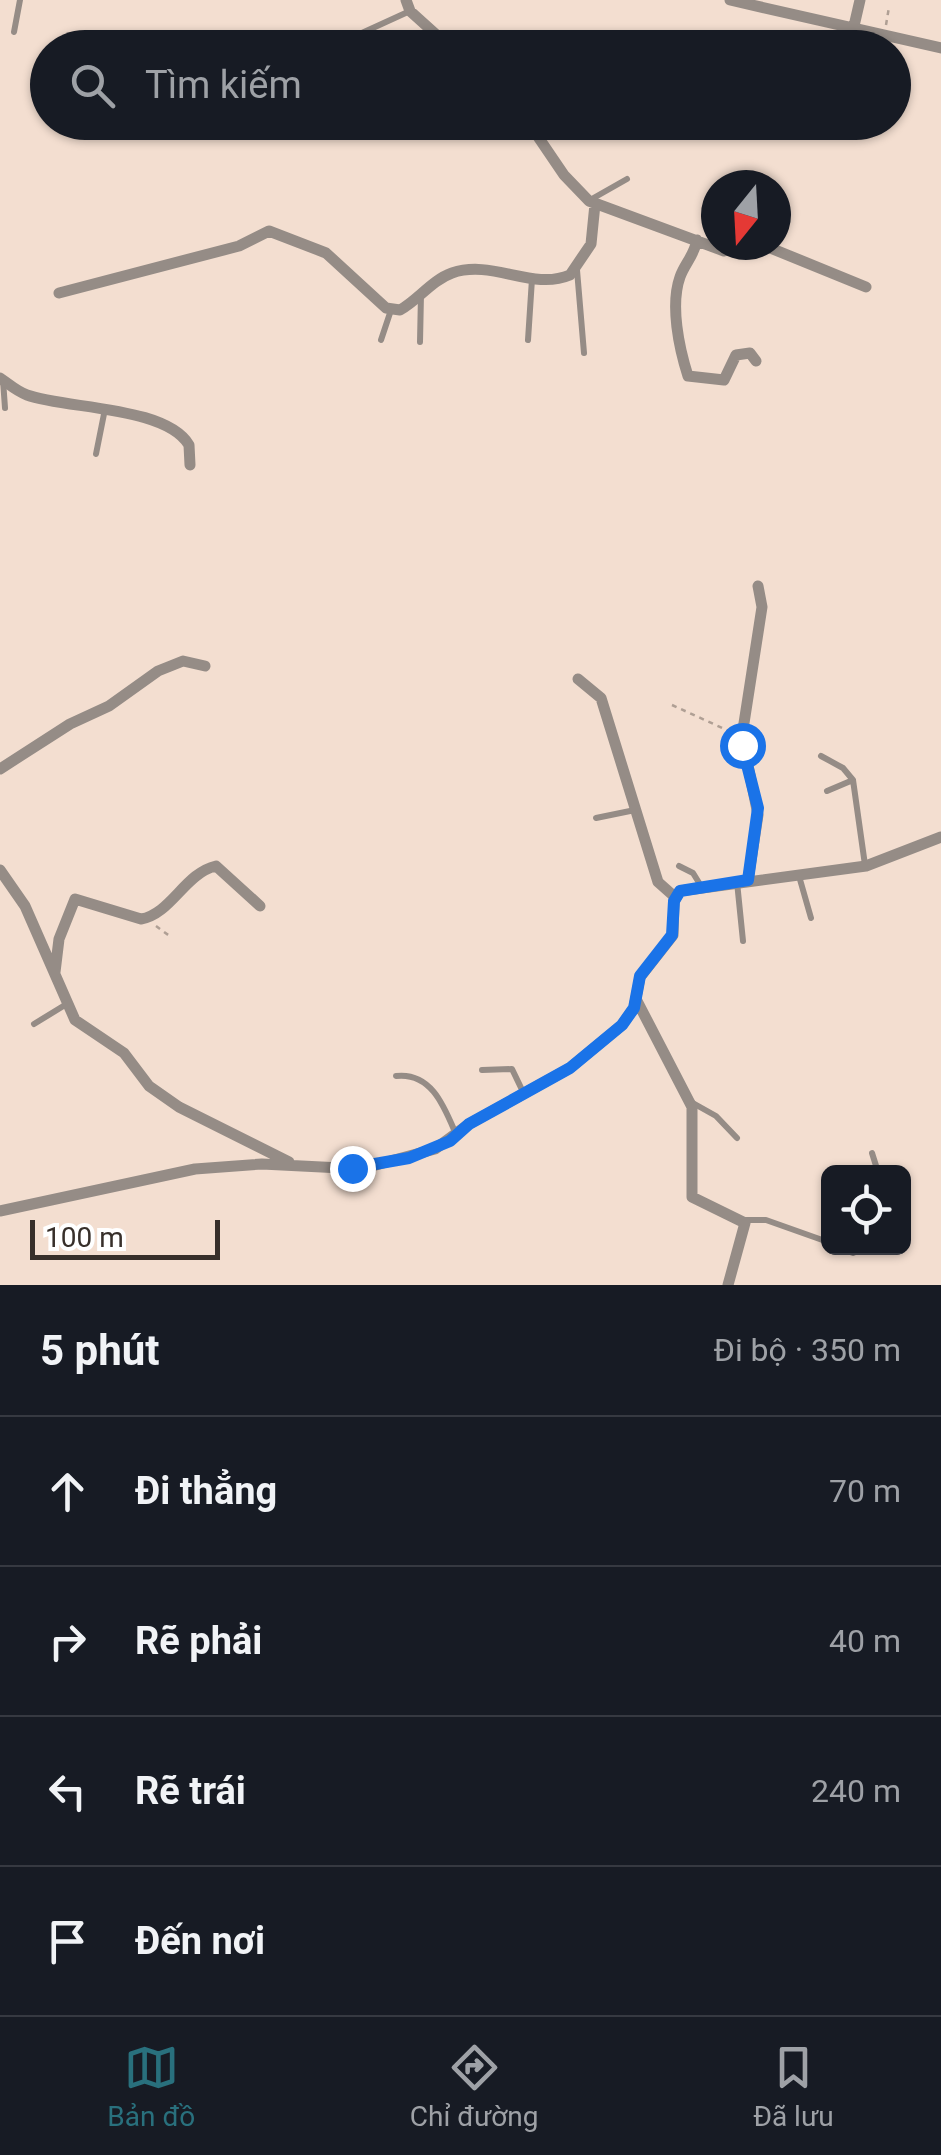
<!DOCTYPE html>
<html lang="vi">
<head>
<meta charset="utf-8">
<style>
  body { margin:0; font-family:Roboto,sans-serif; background:#20242c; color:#f1f3f6 }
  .controls { position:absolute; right:30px; bottom:30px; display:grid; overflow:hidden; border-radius:15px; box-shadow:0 2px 8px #0004 }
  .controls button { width:90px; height:90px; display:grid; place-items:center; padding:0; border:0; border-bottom:2px solid #363941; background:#171b24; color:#f1f3f6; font:50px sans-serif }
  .compass { position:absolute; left:701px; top:170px; width:90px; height:90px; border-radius:50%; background:#171b24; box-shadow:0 2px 8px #0004; rotate:198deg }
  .scale { position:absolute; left:30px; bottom:25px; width:190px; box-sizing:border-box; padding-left:10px; border:5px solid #372f2a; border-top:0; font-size:28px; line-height:35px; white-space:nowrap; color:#372f2a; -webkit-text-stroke:8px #fff; paint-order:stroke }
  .stop { position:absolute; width:30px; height:30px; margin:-22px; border:8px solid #1a73e8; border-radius:50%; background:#fff }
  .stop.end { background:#1a73e8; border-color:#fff; box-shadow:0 2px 10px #0008 }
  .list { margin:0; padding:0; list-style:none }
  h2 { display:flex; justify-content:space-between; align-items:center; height:130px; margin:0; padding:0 40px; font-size:42px }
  h2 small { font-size:32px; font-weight:400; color:#9ea1a6 }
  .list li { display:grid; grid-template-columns:65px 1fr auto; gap:30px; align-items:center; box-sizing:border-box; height:150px; padding:0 40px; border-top:2px solid #363941 }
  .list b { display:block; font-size:38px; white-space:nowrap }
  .list em { font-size:32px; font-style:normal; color:#9ea1a6 }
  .icon { flex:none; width:55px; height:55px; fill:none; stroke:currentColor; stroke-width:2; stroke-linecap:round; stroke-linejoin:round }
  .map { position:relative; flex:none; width:941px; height:1285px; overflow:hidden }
  .search { position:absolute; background:#171b24; box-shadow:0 2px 8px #0004; left:30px; right:30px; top:30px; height:110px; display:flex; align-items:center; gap:25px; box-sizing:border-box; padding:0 35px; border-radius:55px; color:#9ea1a6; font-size:38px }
  .sheet { height:730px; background:#171b24 }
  nav { display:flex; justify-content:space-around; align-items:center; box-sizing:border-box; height:140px; border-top:2px solid #363941; background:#171b24; font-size:28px; color:#9ea1a6 }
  nav a { display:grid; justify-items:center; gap:5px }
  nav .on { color:#29707d }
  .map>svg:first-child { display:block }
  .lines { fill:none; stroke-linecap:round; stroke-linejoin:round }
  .path { stroke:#af9f94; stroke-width:2.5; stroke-dasharray:5 5; stroke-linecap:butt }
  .lane { stroke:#958c86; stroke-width:6 }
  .street { stroke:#958c86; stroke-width:11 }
  .route { stroke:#1a73e8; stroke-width:12 }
</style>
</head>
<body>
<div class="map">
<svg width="941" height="1285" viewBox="0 0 941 1285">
  <rect width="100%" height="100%" fill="#f3ded0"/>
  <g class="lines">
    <!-- path -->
    <path class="path" d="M886 25 889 7
      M672 705 731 732
      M156 926 171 937"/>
    <!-- lane -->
    <path class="lane" d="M14 32 20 0
      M329 48 410 11
      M533 131 565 122
      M590 200 627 179
      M577 270 584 353
      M381 340 391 310
      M528 340 532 279
      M420 342 421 294
      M3 380 5 408
      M96 454 105 409
      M821 756 843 768 853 780 865 865
      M827 791 853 780
      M596 818 635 810
      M679 866 693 873 701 886
      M799 876 811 918
      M737 882 743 941
      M34 1024 65 1005
      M482 1070 512 1069 524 1094
      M396 1076C431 1072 444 1106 455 1132
      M691 1102 716 1116 737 1138
      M872 1153 878 1172
      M744 1220H766L828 1242
      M840 1248 853 1253 864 1248"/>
    <!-- street -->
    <path class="street" d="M406 0 410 11 451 48
      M730 0 941 48
      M854 26 860 0
      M528 122 564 175 589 201 724 251 746 245
      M697 240C694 256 685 263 680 277 670 305 679 348 688 376L724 380 736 355 750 353 756 361
      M763 245 866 287
      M59 293 239 246 269 231 326 253 386 308 400 310C418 300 432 280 452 273 493 259 532 291 570 275L591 244 595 204
      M0 378C9 384 16 391 27 395 66 409 166 406 189 445L190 465
      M578 679 601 698 658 882 676 898
      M0 769 70 724 109 706 158 671 183 661 205 666
      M0 870 25 906 75 1020 124 1053 149 1086 179 1107 289 1162
      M748 880 758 815 742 736 762 607 758 586
      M55 972 59 939 75 899 141 919C171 914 185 873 216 866L260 906
      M636 999 692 1107V1197L745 1223 728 1285
      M0 1211 195 1169 262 1164 361 1169 435 1149 469 1124 570 1068 622 1025 634 1008 640 977 673 935 674 901 680 891 866 866 941 837"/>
  </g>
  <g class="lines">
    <!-- route -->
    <path class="route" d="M352 1168 409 1158 450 1141 469 1124 570 1068 622 1025 634 1008 640 976 672 935 674 901 680 891 748 880 758 808 742 745"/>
  </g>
</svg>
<div class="controls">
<button><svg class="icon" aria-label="locate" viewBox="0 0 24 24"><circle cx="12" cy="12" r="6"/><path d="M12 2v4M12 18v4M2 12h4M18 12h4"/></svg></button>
</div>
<svg class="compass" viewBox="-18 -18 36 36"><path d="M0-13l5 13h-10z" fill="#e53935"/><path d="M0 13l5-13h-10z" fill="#9ea1a6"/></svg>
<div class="scale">100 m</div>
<div class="stop" style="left:742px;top:745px"></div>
<div class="stop end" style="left:352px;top:1168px"></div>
<div class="search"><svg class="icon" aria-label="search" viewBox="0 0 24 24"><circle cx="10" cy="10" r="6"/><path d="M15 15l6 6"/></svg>Tìm kiếm</div>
</div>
<section class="sheet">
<h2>5 phút<small>Đi bộ · 350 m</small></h2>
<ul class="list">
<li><svg class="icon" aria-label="ahead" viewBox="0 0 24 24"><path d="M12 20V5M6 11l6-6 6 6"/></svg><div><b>Đi thẳng</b></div><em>70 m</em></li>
<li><svg class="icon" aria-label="right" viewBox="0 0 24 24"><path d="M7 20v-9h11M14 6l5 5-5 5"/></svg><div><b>Rẽ phải</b></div><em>40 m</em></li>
<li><svg class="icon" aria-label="left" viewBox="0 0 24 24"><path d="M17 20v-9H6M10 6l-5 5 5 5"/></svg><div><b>Rẽ trái</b></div><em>240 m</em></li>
<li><svg class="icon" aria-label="arrive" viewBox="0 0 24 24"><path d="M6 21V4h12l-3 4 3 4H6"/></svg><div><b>Đến nơi</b></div></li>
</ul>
</section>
<nav>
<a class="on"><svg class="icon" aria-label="map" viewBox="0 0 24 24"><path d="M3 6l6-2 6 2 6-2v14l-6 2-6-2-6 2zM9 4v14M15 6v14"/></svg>Bản đồ</a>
<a><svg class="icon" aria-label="directions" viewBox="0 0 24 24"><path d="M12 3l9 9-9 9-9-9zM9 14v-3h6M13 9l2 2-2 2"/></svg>Chỉ đường</a>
<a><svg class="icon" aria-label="saved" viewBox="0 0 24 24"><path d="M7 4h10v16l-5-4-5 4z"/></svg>Đã lưu</a>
</nav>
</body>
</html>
